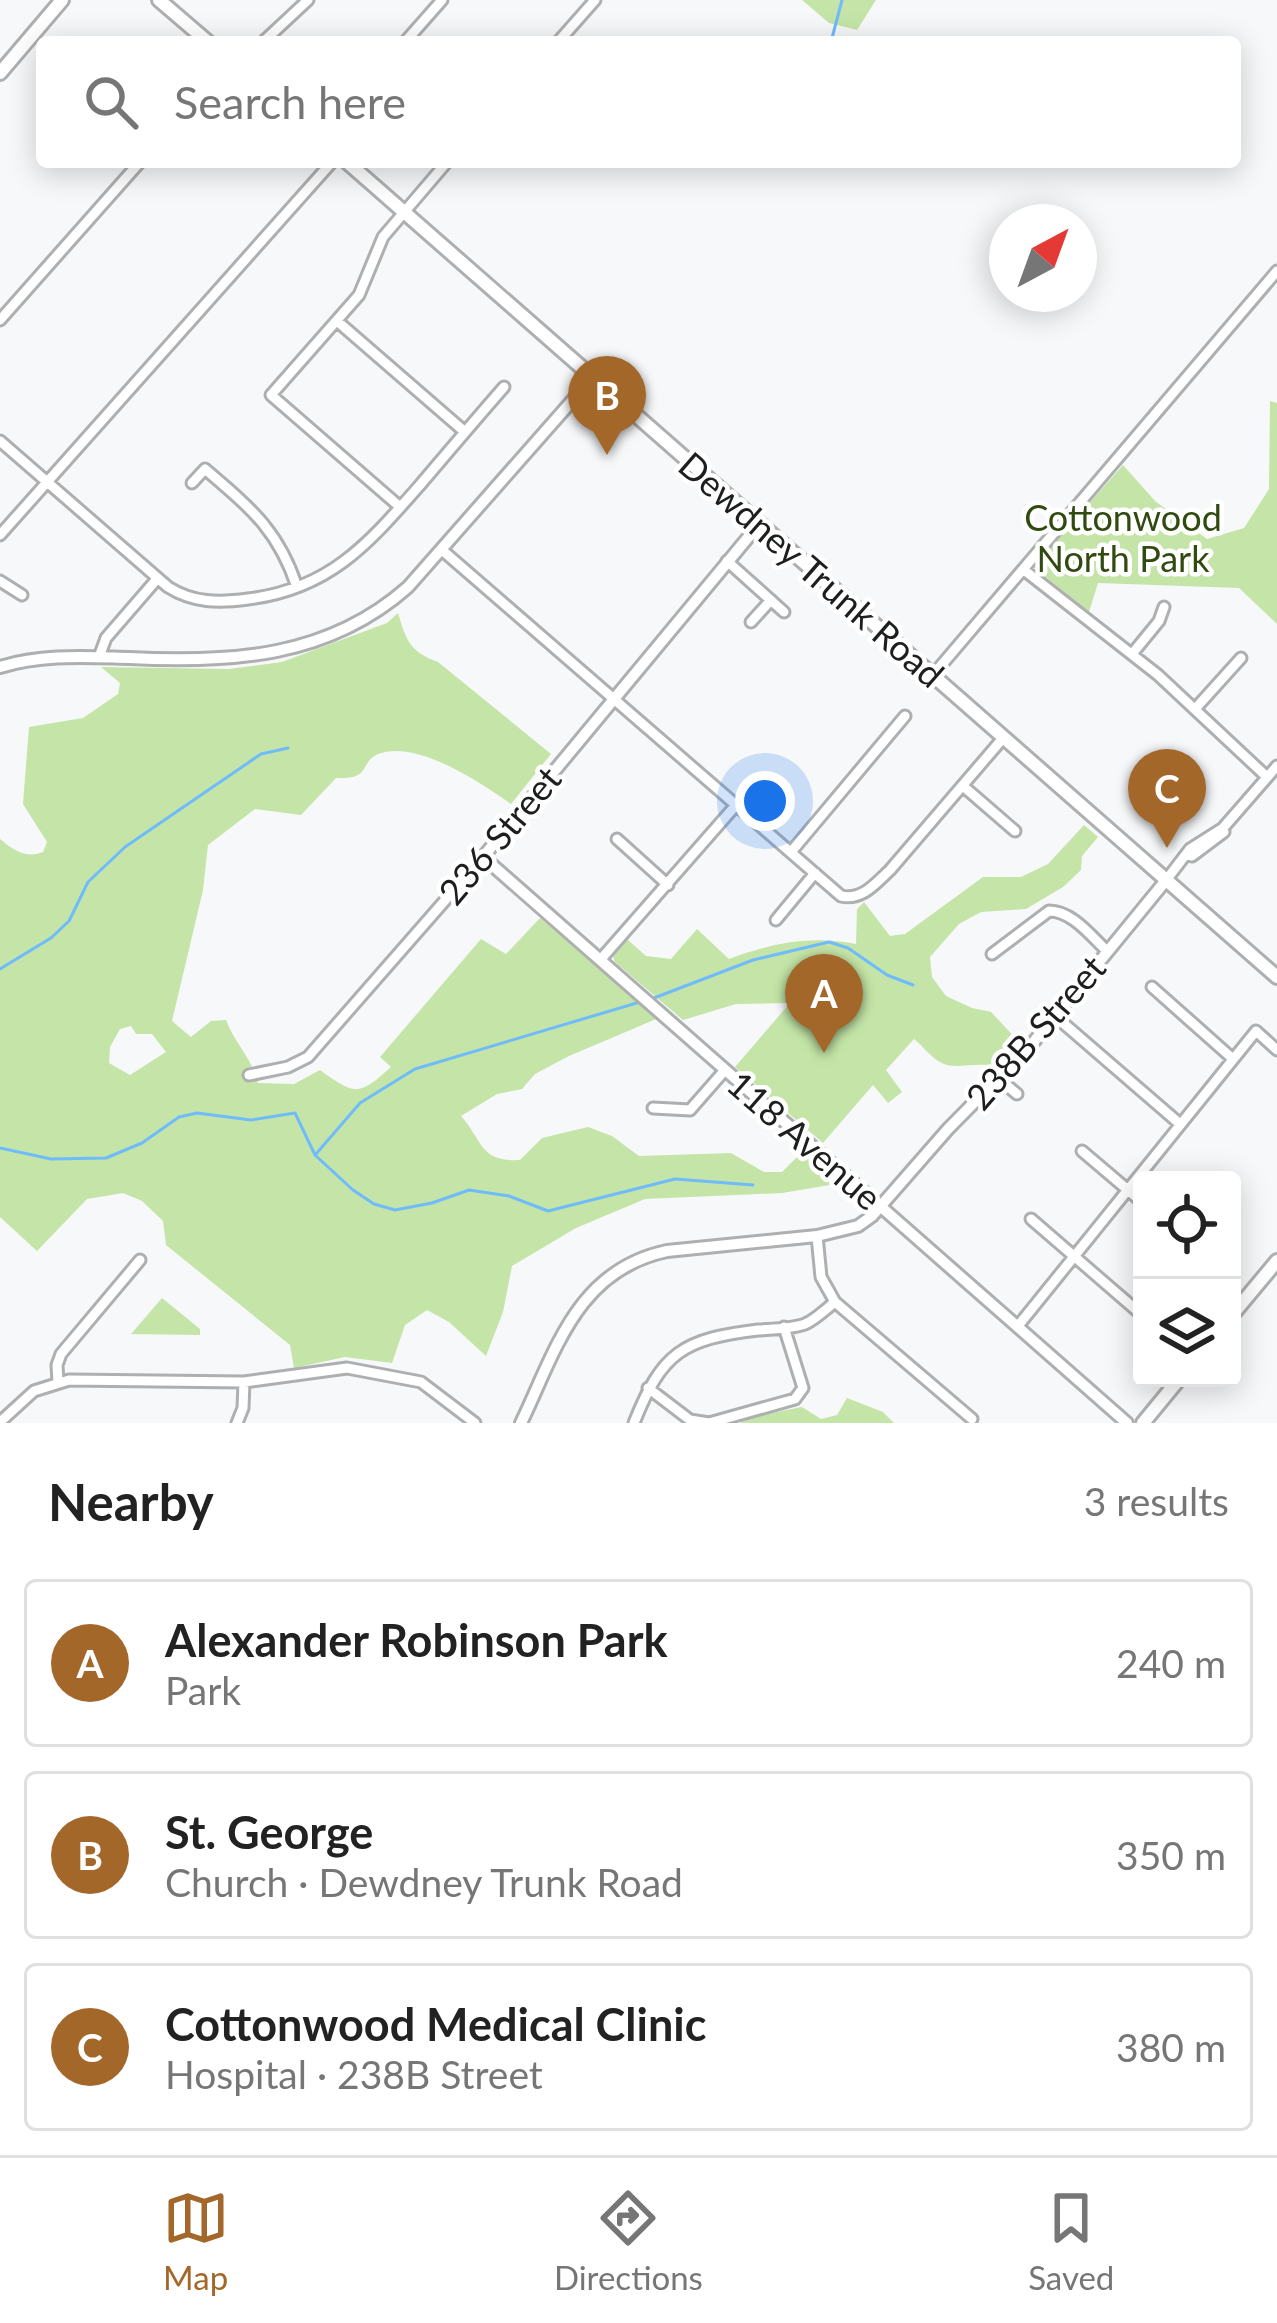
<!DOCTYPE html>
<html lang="en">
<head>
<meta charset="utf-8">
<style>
  body { margin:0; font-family:Lato,sans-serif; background:#f6f6f6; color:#222 }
  .controls { position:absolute; right:36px; bottom:36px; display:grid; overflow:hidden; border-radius:12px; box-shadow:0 6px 30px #0003 }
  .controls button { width:108px; height:108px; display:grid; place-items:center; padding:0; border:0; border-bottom:3px solid #e0e0e0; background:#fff; color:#222; font:60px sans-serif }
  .compass { position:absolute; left:989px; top:204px; width:108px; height:108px; border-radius:50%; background:#fff; box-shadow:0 6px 30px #0003; rotate:41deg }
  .you { position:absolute; left:765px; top:801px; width:42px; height:42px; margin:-30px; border:9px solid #fff; border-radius:50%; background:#1a73e8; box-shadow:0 0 0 18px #1a73e833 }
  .badge { display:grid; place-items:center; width:78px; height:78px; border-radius:50%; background:#a3672a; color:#fff; font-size:39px; font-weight:700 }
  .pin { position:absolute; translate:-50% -99px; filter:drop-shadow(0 3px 6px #0008) }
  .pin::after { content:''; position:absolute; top:63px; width:42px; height:36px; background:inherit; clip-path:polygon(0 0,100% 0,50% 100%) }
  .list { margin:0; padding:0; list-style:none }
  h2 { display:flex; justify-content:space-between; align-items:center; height:156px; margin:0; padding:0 48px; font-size:51px }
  h2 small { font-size:39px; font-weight:400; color:#767676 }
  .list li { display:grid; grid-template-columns:78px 1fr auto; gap:36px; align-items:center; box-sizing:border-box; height:168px; margin:0 24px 24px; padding:0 24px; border:3px solid #e0e0e0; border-radius:12px }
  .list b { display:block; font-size:45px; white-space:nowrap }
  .list p { margin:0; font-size:39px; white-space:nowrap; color:#767676 }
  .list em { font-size:39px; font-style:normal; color:#767676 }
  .icon { flex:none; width:66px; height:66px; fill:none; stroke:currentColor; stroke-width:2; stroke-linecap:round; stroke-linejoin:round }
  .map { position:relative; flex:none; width:1277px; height:1423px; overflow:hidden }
  .search { position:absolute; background:#fff; box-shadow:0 6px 30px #0003; left:36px; right:36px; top:36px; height:132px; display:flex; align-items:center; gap:30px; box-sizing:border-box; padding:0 42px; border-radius:12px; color:#767676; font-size:45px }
  .sheet { height:732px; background:#fff }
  nav { display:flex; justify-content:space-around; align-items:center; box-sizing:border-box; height:168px; border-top:3px solid #e0e0e0; background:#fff; font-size:33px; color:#767676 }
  nav a { display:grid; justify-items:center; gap:6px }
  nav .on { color:#a3672a }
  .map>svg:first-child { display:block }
  .green { fill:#c4e5a7; fill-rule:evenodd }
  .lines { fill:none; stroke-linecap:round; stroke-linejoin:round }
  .stream { stroke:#6fbbfb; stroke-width:3 }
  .minor-casing { stroke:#adafb0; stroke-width:15 }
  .tertiary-casing { stroke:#adafb0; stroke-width:16 }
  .secondary-casing { stroke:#adafb0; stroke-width:18 }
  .minor { stroke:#fff; stroke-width:9 }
  .tertiary { stroke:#fff; stroke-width:10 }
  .secondary { stroke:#fff; stroke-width:12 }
  .labels { text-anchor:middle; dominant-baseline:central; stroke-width:9; stroke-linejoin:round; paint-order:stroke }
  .park-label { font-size:36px; fill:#304a10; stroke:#fff }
  .street-label { font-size:36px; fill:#1d1e1e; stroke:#fff }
</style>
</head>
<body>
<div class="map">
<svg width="1277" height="1423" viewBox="0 0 1277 1423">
  <rect width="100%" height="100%" fill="#f7f8fa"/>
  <!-- green -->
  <path class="green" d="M802 0H876L857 30 829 23Z
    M1270 401 1277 403V624L1239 588 1098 583 1089 612 1033 567 1123 465 1155 501 1207 539 1244 528 1269 489Z
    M398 613C406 640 410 652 438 662L551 754 511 804C481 783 419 741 381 753 358 760 374 780 336 778L301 815 255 809 208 845 203 890 172 1021 191 1037 211 1021 226 1020C235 1044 252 1058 258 1083L294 1084 320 1070C355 1095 358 1097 391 1067L380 1057 481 939 506 954 540 918 661 1017 569 1056 535 1074 522 1089 497 1094 461 1116C484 1142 479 1162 520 1160L542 1138 588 1127 612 1136 639 1156 731 1153 764 1172H782L805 1149 840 1180 836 1184 782 1193 645 1199 576 1228 512 1266 503 1312 486 1356 449 1322 427 1310 405 1325 392 1363 345 1357 294 1368 290 1345 166 1245 163 1221 142 1201 123 1193 87 1199 37 1251 0 1217V839C13 850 26 859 43 852L47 842 23 804 29 727 83 718 118 694 120 683 101 667 229 669 282 662 387 623ZM131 1026 136 1034H152L166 1052 130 1075 109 1063 110 1047 120 1029Z
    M1084 825 1098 837 1082 856 1081 870 1063 887 1026 909 981 912 959 924 930 957 932 977 946 996 972 1008 991 1012 1020 1043 994 1066C977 1062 957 1069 944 1064 933 1060 923 1046 914 1039L886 1070 902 1092 888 1103 873 1085 823 1143 735 1067 790 1003 736 1004 683 1020 615 962 613 956 627 939 646 956 671 959 697 929 729 959C771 943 812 935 856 944L857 909 864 902 890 936 905 934 983 877H1021L1048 864Z
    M162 1298 200 1329V1335L131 1334Z
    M847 1398 883 1412 894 1423H740L745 1418 802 1407 821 1419 837 1415Z"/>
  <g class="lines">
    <!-- stream -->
    <path class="stream" d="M831 42 842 0
      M0 969 51 938 69 921 88 882 125 847 261 754 288 748
      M654 998 753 960 829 942 848 948 887 975 913 985
      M0 1148 51 1159 106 1158 142 1143 179 1117 197 1113 251 1120 295 1113 315 1155 353 1190 374 1204 395 1210 432 1203 469 1190 509 1196 548 1211 675 1179 753 1185
      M316 1154 360 1103 415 1069 640 1002"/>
    <!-- minor casing -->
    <g class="minor-casing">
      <path id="minor" d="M263 42 308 0
        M405 42 442 0
        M558 42 595 0
        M0 320 140 162
        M337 321 465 432
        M0 441 168 587C193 603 219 603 248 599 330 589 368 544 420 485 448 452 476 419 504 387
        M192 483 205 469C249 507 278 529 297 587
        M400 507 271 395 359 295 383 237 447 162
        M0 535 332 162
        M442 550 841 896C862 901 876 883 890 870L1004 737
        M727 561 784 612
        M1024 570 1158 675 1267 777
        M0 581 22 595
        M751 622 771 600
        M1132 654 1159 621 1164 607
        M99 657 106 638 157 579
        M933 675 1277 271
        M1195 709 1241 658
        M963 786 1015 831
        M617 839 668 885
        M791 852 905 716
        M1187 855 1192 856 1224 832 1223 828 1277 766
        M1167 879 1190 849 1223 828
        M776 920 815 873
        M992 954 1049 911C1072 911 1090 935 1107 951
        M601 959 736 805
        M1152 987 1233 1059
        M1055 1016 1180 1124
        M249 1075 288 1067 308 1057 483 857
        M997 1077 1017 1094
        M653 1108 690 1110 725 1070
        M1082 1151 1142 1202
        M1031 1219 1142 1315
        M817 1236 821 1277 835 1302 972 1419
        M1018 1326 1256 1031 1277 1050
        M58 1382 57 1365 61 1354 140 1260
        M648 1388 690 1420 709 1423 795 1399 803 1388 784 1327
        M0 1422 34 1391 69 1380 244 1382 347 1368 421 1382 475 1423
        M237 1423 243 1408 244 1382
        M634 1423C662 1352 683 1339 758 1330 773 1329 791 1329 805 1324 815 1320 826 1309 835 1302"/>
    </g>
    <!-- tertiary casing -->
    <g class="tertiary-casing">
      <path id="tertiary" d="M760 523 483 857 1127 1423
        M0 667C43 654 85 657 129 658 231 663 328 658 408 587L593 377
        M521 1423C556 1350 577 1270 667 1251L817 1236 858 1226 872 1216 948 1129 1032 1044 1167 879"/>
    </g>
    <!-- secondary casing -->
    <g class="secondary-casing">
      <path id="secondary" d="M159 0 208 42
        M0 73 62 0
        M347 162 1277 977
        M1232 1315 1277 1261
        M1143 1423 1180 1378"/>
    </g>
    <!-- minor -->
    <use href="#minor" class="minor"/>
    <!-- tertiary -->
    <use href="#tertiary" class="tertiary"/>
    <!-- secondary -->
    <use href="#secondary" class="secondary"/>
  </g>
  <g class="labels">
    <!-- park labels -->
    <g class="park-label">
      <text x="1123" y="517">Cottonwood<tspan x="1123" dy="41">North Park</tspan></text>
    </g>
    <!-- street labels -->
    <g class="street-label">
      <text transform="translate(812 569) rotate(41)">Dewdney Trunk Road</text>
      <text transform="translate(499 835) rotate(-50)">236 Street</text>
      <text transform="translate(1035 1032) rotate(-49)">238B Street</text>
      <text transform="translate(805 1140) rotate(41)">118 Avenue</text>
    </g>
  </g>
</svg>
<div class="controls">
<button><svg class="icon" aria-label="locate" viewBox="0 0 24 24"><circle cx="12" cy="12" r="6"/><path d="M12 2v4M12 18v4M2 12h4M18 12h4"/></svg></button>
<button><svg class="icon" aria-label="layers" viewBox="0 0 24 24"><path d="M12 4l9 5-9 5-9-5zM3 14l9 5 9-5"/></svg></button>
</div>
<svg class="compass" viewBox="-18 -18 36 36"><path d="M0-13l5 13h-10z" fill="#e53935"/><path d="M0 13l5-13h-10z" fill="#767676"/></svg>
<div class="you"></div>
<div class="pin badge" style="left:824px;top:1053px">A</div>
<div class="pin badge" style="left:607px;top:455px">B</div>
<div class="pin badge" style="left:1167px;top:848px">C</div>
<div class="search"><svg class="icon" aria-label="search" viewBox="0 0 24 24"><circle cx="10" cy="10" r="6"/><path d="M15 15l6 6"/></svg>Search here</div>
</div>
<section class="sheet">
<h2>Nearby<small>3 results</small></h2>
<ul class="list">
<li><span class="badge">A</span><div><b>Alexander Robinson Park</b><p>Park</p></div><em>240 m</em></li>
<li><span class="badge">B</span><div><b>St. George</b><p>Church · Dewdney Trunk Road</p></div><em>350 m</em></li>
<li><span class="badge">C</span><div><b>Cottonwood Medical Clinic</b><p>Hospital · 238B Street</p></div><em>380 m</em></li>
</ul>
</section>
<nav>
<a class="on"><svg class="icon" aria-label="map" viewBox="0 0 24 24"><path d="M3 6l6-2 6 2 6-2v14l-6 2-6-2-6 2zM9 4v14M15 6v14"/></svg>Map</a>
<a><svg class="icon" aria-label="directions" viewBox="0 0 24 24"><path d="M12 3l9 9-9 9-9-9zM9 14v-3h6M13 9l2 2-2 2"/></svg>Directions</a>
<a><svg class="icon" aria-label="saved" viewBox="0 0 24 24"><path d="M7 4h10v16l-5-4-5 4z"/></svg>Saved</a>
</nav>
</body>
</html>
